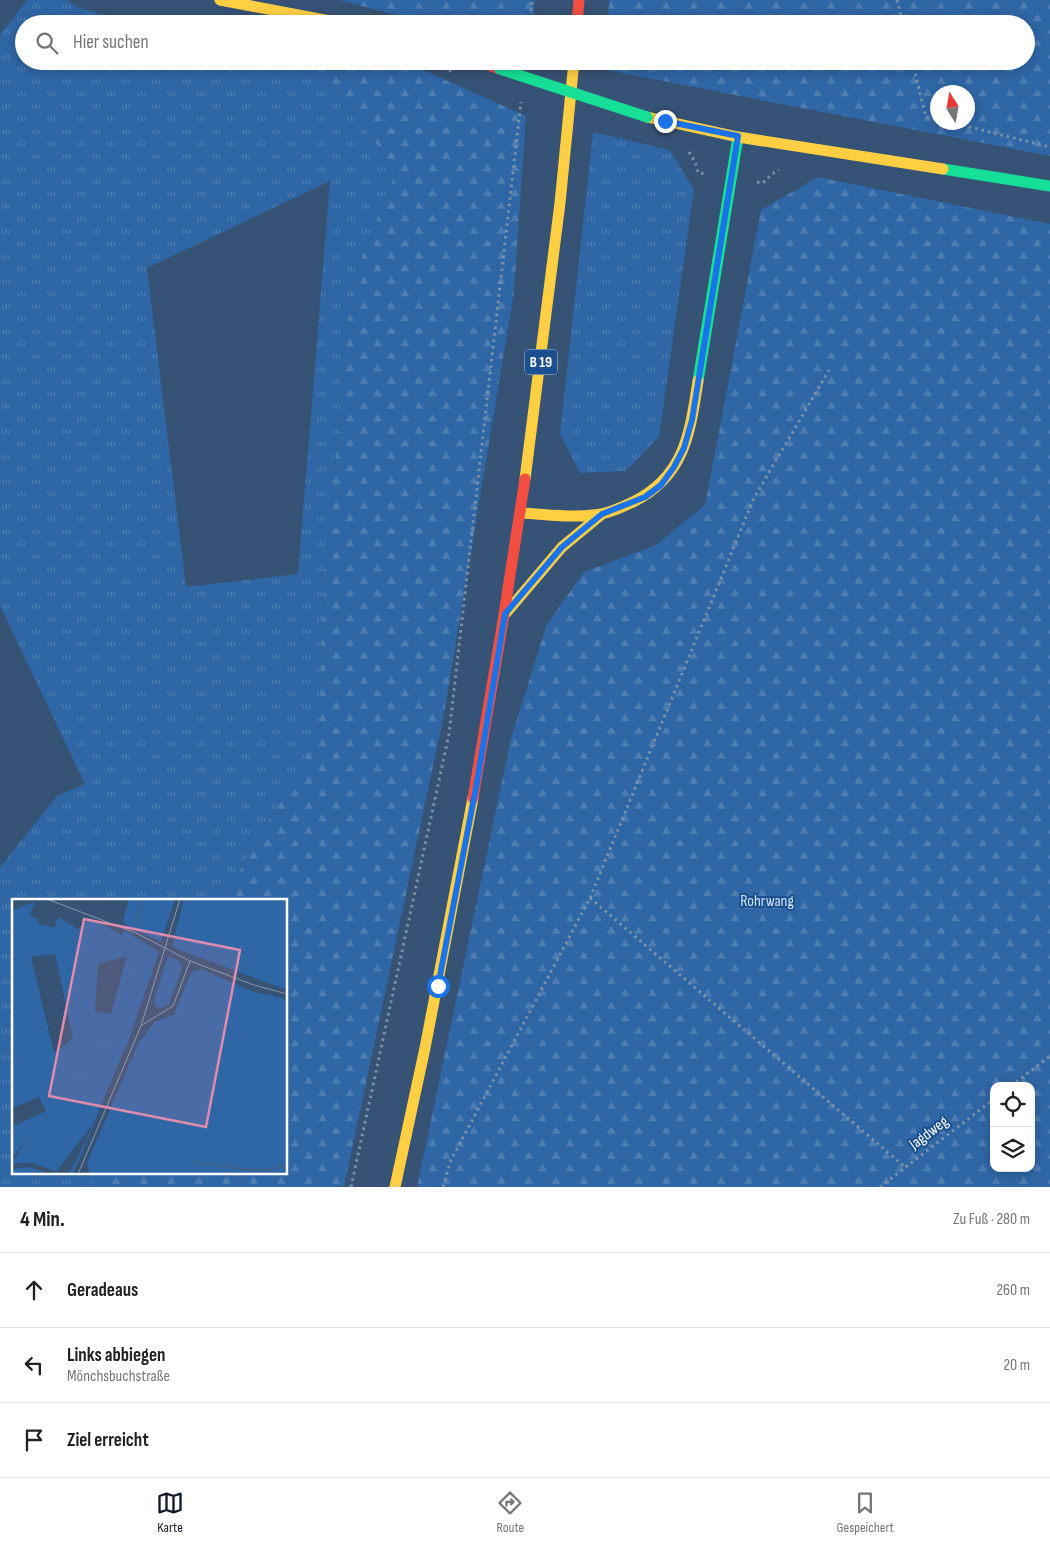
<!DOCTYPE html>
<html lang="de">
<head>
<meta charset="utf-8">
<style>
  body { margin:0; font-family:"Sofia Sans Condensed",sans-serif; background:#f2f2f2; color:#222 }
  .controls { position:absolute; right:15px; bottom:15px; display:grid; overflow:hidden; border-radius:10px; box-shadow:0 2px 12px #0003 }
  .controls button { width:45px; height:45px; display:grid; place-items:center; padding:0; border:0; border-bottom:1px solid #e0e0e0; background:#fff; color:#222; font:25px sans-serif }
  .compass { position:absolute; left:930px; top:85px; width:45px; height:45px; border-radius:50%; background:#fff; box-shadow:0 2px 12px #0003; rotate:349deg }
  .stop { position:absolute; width:15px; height:15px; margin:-11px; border:4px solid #1a73e8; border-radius:50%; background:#fff }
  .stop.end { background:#1a73e8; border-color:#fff; box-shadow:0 1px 5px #0008 }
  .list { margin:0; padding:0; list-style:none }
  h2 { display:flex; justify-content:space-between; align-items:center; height:65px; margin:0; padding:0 20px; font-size:21px }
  h2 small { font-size:16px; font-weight:400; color:#767676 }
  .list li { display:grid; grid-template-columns:32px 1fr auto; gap:15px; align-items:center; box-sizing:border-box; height:75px; padding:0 20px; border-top:1px solid #e0e0e0 }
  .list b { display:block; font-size:19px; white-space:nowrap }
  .list p { margin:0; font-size:16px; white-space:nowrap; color:#767676 }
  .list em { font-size:16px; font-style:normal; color:#767676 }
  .icon { flex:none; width:28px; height:28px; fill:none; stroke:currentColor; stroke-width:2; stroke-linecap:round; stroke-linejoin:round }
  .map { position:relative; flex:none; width:1050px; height:1187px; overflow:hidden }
  .search { position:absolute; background:#fff; box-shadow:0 2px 12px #0003; left:15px; right:15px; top:15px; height:55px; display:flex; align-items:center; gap:12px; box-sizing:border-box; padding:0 18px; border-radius:28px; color:#767676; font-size:19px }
  .sheet { height:290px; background:#fff }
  nav { display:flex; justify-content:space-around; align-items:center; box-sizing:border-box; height:70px; border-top:1px solid #e0e0e0; background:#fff; font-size:14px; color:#767676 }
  nav a { display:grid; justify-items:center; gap:2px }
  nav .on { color:#111827 }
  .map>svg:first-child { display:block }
  .grass { fill:url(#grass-tufts); fill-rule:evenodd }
  .forest { fill:url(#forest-firs); fill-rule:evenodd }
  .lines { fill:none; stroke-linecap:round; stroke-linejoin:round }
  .path { stroke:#7d92a8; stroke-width:3; stroke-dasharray:2.5 4; stroke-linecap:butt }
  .fast { stroke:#16e098; stroke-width:11 }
  .slow { stroke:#ffcf43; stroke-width:11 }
  .jam { stroke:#f24e42; stroke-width:11 }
  .fast-bridge { stroke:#16e098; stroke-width:11 }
  .route { stroke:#1a73e8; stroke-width:6 }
  .labels { text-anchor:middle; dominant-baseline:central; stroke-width:4; stroke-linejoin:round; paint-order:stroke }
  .shield { fill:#1b4f8f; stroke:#bbcadd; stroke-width:1 }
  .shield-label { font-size:15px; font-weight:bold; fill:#fff }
  .park-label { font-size:16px; fill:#cfe3fa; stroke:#1b4f8f }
  .street-label { font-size:16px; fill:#fff; stroke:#1b4f8f }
  .inset-river { fill:none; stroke:#3b618d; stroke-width:2.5 }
  .inset-road { fill:none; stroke:#8697ac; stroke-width:1 }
  .view { fill:#e08cad; fill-opacity:0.15; stroke:#e08cad; stroke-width:2.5 }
  .inset-edge { fill:none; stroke:#fff; stroke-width:2.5 }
</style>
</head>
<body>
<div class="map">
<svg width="1050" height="1187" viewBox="0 0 1050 1187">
  <defs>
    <pattern id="grass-tufts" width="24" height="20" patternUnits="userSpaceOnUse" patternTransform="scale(1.25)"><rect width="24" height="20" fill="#2f66a5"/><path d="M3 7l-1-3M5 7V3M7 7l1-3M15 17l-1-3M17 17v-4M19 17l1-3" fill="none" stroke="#4e7db2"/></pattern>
    <pattern id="forest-firs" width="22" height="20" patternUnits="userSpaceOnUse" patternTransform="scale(1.25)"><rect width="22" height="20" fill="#2f66a5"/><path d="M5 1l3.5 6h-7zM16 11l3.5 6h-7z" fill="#4e7db2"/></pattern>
  </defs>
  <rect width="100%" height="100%" fill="#365274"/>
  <!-- grass -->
  <path class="grass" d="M27 0H67L80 8 132 22 176 21 188 24H24V61H289L339 93 396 171 352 283 325 571 318 736 222 901H14V1173H100L92 1187H0V867L57 796 85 784 0 606V35ZM330 181 298 574 186 587 147 268Z
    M593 132 670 150 694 190 659 437 626 471 580 473 560 434Z"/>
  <!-- forest -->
  <path class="forest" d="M339 0H535L533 24H430Z
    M609 0H1050V156L606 70V61H1026V24H608ZM968 92V122H938V92Z
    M289 61H403L526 116 514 292 444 714 344 1187H92L100 1173H286V901H222L318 736 325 571 352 283 396 171 339 93Z
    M818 177 1050 224V1187H417L511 738 547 624 584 572 656 545 705 505 761 210ZM994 1086H1031V1168H994Z"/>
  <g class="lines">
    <!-- path -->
    <path class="path" d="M897 0 903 24
      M530 24 532 0
      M418 61 455 72
      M912 61 926 117 938 120
      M950 122 1050 147
      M689 152 695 162 698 173 707 174
      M757 182 763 183 772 174 779 170
      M590 898 905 1167
      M1011 1086 1050 1056
      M351 1187 449 734 521 102
      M443 1187 450 1162 590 898 754 498 829 370
      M880 1187 994 1099"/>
    <!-- fast -->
    <path class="fast" d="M943 169 1050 186
      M698 381 738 137"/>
    <!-- slow -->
    <path class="slow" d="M220 0 346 24
      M647 117 738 137 943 169
      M525 479 560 203 574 61
      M521 513C545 514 569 518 593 515 607 514 620 508 633 502 685 476 690 433 698 381
      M506 613 562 547 602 514
      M395 1187 425 1048 473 798"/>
    <!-- jam -->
    <path class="jam" d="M577 24 579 0
      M477 61 500 69
      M473 798 502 627 525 479"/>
    <!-- fast-bridge -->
    <path class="fast-bridge" d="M500 69 647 117"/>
  </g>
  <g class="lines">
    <!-- route -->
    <path class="route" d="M438 986 477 782 505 614 562 547 602 514 645 497 661 485 674 467 684 448 692 420 738 136 665 121"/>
  </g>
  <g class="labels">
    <!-- shield labels -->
    <rect class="shield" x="525" y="349.5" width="32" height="25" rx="4"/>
    <g class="shield-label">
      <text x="541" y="362">B 19</text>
    </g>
    <!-- park labels -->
    <g class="park-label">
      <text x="767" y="901">Rohrwang</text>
    </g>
    <!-- street labels -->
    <g class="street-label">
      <text transform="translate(929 1133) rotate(-37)">Jagdweg</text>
    </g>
  </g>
  <!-- overview -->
  <g transform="translate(12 899)">
    <rect width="275" height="275" fill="#365274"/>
    <path d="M117 0H128L123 19 115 27 111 22ZM23 3 18 17 26 20 25 24 42 29 46 18 66 30 78 19 110 36 119 44 126 57 116 73 98 139 77 163 60 191 19 233 0 260V228L34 212 27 198 0 209V11ZM43 55 61 140 42 154 19 58ZM115 57 99 115 83 113 86 65ZM156 57 167 62 170 69 157 105 151 109 144 108 142 101ZM86 216 61 275H55L60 269Z" fill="#2f66a5" fill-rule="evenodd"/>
    <path d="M128 0H163L149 43 115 27 123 19ZM172 0H275V91L160 48ZM112 31 147 53 117 140 81 225 44 273 22 264H0L19 233 60 191 77 163 98 139 116 73 126 57 119 44 110 36ZM189 70 242 93 275 100V275H78L75 264 126 145 142 123 162 116 179 74ZM16 268 30 272 34 275H0V270Z" fill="#2f66a5"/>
    <path class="inset-river" d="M123 26 130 0M179 263 247 272 275 267"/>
    <path class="inset-road" d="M35 0 124 34 178 62 242 86 275 95M130 126 161 107 178 62M66 275 129 127 168 0"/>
    <path class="view" d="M72 20 228 51 194 228 37 197Z"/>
    <rect width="275" height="275" class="inset-edge"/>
  </g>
</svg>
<div class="controls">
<button><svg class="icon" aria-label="locate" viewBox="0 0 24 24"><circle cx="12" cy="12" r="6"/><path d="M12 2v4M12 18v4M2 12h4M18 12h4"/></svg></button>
<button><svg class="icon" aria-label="layers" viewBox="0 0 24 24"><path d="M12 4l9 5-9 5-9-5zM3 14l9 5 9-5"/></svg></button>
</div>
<svg class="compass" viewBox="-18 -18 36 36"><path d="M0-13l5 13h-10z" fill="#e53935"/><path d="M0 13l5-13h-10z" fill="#767676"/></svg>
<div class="stop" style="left:438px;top:986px"></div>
<div class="stop end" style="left:665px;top:121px"></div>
<div class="search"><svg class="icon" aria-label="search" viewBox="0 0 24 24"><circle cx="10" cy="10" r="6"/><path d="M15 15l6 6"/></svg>Hier suchen</div>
</div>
<section class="sheet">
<h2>4 Min.<small>Zu Fuß · 280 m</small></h2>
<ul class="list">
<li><svg class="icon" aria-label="ahead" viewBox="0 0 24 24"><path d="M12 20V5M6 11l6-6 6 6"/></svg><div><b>Geradeaus</b></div><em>260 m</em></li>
<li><svg class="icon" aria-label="left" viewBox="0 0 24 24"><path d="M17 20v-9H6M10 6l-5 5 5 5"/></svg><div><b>Links abbiegen</b><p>Mönchsbuchstraße</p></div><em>20 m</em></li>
<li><svg class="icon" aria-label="arrive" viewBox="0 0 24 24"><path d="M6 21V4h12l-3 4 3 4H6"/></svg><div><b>Ziel erreicht</b></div></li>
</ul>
</section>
<nav>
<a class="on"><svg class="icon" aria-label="map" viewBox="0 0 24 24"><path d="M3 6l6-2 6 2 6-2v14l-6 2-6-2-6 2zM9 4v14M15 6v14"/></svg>Karte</a>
<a><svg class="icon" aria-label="directions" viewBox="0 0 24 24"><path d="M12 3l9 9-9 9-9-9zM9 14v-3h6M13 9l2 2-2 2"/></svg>Route</a>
<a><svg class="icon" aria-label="saved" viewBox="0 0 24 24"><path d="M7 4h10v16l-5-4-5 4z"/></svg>Gespeichert</a>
</nav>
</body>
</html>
